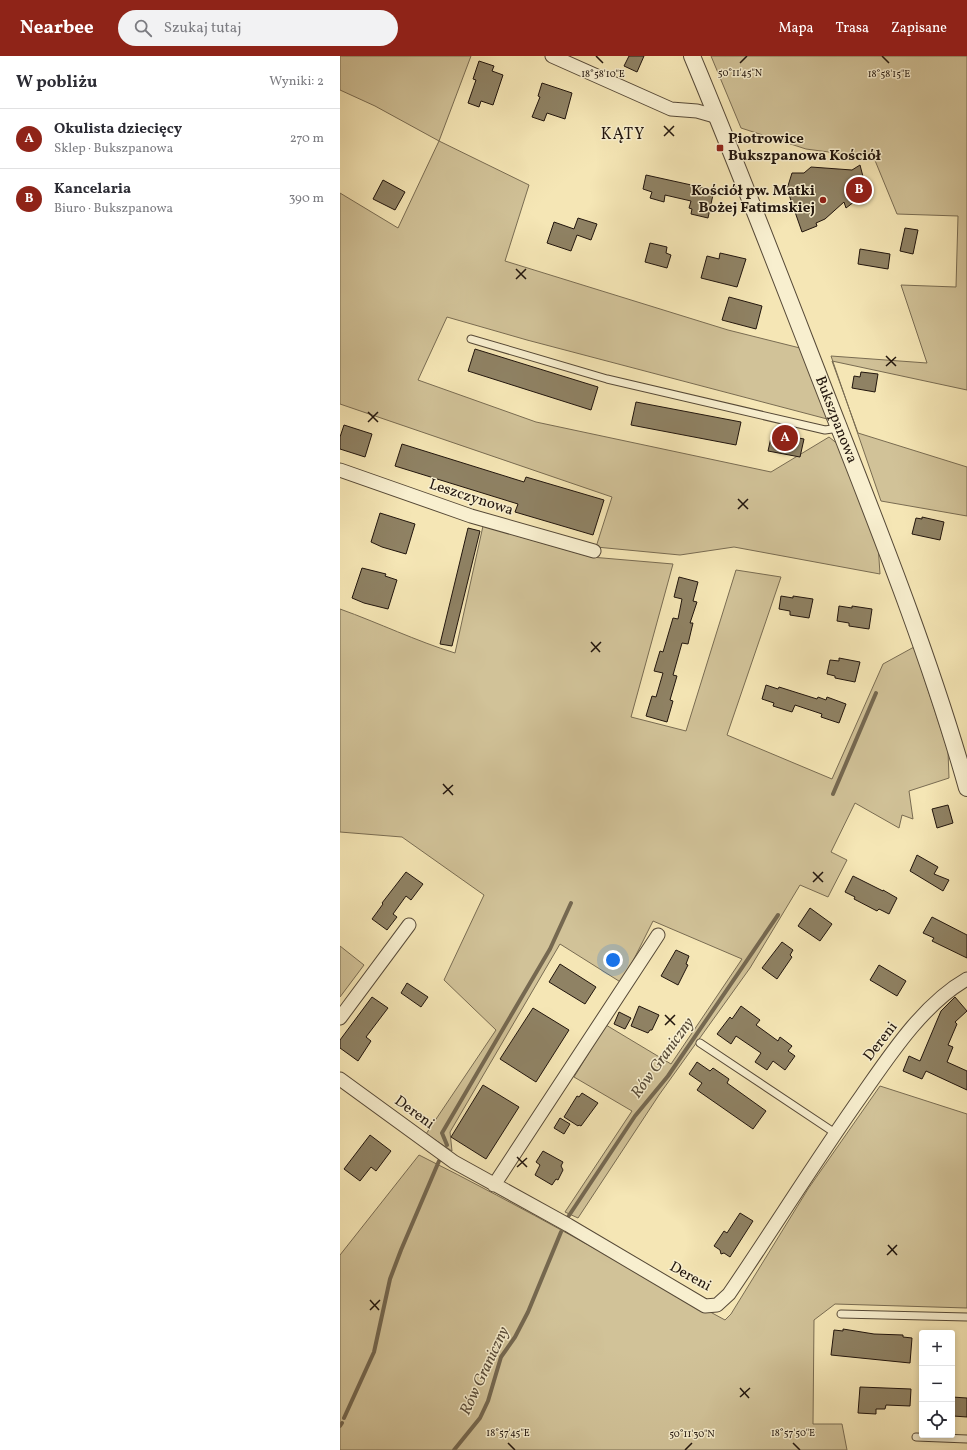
<!DOCTYPE html>
<html lang="pl">
<head>
<meta charset="utf-8">
<style>
  body { margin:0; font-family:Vollkorn,serif; background:#f2f2f3; color:#2b2b33 }
  .controls { position:absolute; right:12px; bottom:12px; display:grid; overflow:hidden; border-radius:4px; box-shadow:0 2px 6px #0003 }
  .controls button { width:36px; height:36px; display:grid; place-items:center; padding:0; border:0; border-bottom:1px solid #e1e1e2; background:#fff; color:#2b2b33; font:20px sans-serif }
  .you { position:absolute; left:273px; top:904px; width:14px; height:14px; margin:-10px; border:3px solid #fff; border-radius:50%; background:#1a73e8; box-shadow:0 0 0 6px #1a73e833 }
  .badge { display:grid; place-items:center; width:26px; height:26px; border-radius:50%; background:#8f2418; color:#fff; font-size:13px; font-weight:700 }
  .pin { position:absolute; translate:-50% -50%; border:2px solid #fff; box-shadow:0 1px 4px #0006 }
  .list { margin:0; padding:0; list-style:none }
  h2 { display:flex; justify-content:space-between; align-items:center; height:52px; margin:0; padding:0 16px; font-size:17px }
  h2 small { font-size:13px; font-weight:400; color:#7c7c81 }
  .list li { display:grid; grid-template-columns:26px 1fr auto; gap:12px; align-items:center; box-sizing:border-box; height:60px; padding:0 16px; border-top:1px solid #e1e1e2 }
  .list b { display:block; font-size:15px; white-space:nowrap }
  .list p { margin:0; font-size:13px; white-space:nowrap; color:#7c7c81 }
  .list em { font-size:13px; font-style:normal; color:#7c7c81 }
  .icon { flex:none; width:22px; height:22px; fill:none; stroke:currentColor; stroke-width:2; stroke-linecap:round; stroke-linejoin:round }
  .map { position:relative; flex:none; width:627px; height:1394px; overflow:hidden }
  header { display:flex; align-items:center; gap:24px; box-sizing:border-box; height:56px; padding:0 20px; background:#8f2418; color:#fff }
  header strong { font-size:19px }
  nav { display:flex; gap:22px; margin-inline-start:auto; font-size:14px }
  .search { width:280px; height:36px; background:#f2f2f3; display:flex; align-items:center; gap:10px; box-sizing:border-box; padding:0 14px; border-radius:22px; color:#7c7c81; font-size:15px }
  main { display:flex }
  aside { flex:1; background:#fff }
  .map>svg:first-child { display:block }
  .green { fill:#d1c298; stroke:#796c52 }
  .lines { fill:none; stroke-linecap:round; stroke-linejoin:round }
  .stream { stroke:#756850; stroke-width:4 }
  .building { fill:#8f8264; stroke:#21150d }
  .service-casing { stroke:#564937; stroke-width:9 }
  .minor-casing { stroke:#564937; stroke-width:15 }
  .tertiary-casing { stroke:#564937; stroke-width:18 }
  .service { stroke:#f8efcf; stroke-width:7 }
  .minor { stroke:#f8efcf; stroke-width:13 }
  .tertiary { stroke:#f8efcf; stroke-width:16 }
  .ticks { fill:none; stroke:#21150d; stroke-width:1.5 }
  .poi-dot { fill:#8f2418; stroke:#f8efcf; stroke-width:1.5 }
  .labels { text-anchor:middle; dominant-baseline:central; stroke-width:3; stroke-linejoin:round; paint-order:stroke }
  .poi-label { font-size:15px; font-weight:bold; fill:#21150d; stroke:#f8efcf; text-anchor:start }
  .street-label { font-size:15px; fill:#21150d; stroke:#f8efcf }
  .neighbourhood-label { font-size:16px; letter-spacing:1px; fill:#21150d; stroke:#f8efcf }
  .water-label { font-size:16px; font-style:italic; fill:#594c39; stroke:#f8efcf }
  .ticks-label { font-size:10px; text-anchor:middle; fill:#21150d; stroke:#f8efcf; stroke-width:3; stroke-linejoin:round; paint-order:stroke }
</style>
</head>
<body>
<header>
<strong>Nearbee</strong>
<div class="search"><svg class="icon" aria-label="search" viewBox="0 0 24 24"><circle cx="10" cy="10" r="6"/><path d="M15 15l6 6"/></svg>Szukaj tutaj</div>
<nav><a>Mapa</a><a>Trasa</a><a>Zapisane</a></nav>
</header>
<main>
<aside>
<h2>W pobliżu<small>Wyniki: 2</small></h2>
<ul class="list">
<li><span class="badge">A</span><div><b>Okulista dziecięcy</b><p>Sklep · Bukszpanowa</p></div><em>270 m</em></li>
<li><span class="badge">B</span><div><b>Kancelaria</b><p>Biuro · Bukszpanowa</p></div><em>390 m</em></li>
</ul>
</aside>
<div class="map">
<svg width="627" height="1394" viewBox="0 0 627 1394">
  <rect width="100%" height="100%" fill="#f5e6b5"/>
  <filter id="stains"><feTurbulence type="fractalNoise" baseFrequency=".005" numOctaves="4"/><feColorMatrix values="0 0 0 0 .2 0 0 0 0 .09 0 0 0 0 .02 0 0 0 .5 -.17"/></filter>
  <radialGradient id="worn" r=".72"><stop offset=".6" stop-color="#630" stop-opacity="0"/><stop offset="1" stop-color="#630" stop-opacity=".3"/></radialGradient>
  <!-- green -->
  <path class="green" d="M0 0H131L99 85 189 129 165 205 388 274 460 292 491 364 187 284 107 261 78 324 196 366 431 416 489 381 499 389 538 488 540 518 394 491 340 499 256 491 272 441 0 348V137L58 172 99 85 35 50 0 34Z
    M371 0H627V334L492 305 518 377 627 411V460L541 445 491 300 587 307 561 229 616 231 618 160 557 158 534 102 466 93 401 72Z
    M143 470 251 501 333 508 291 661 346 675 396 514 441 521 387 679 492 723 543 608 574 591 608 695 609 722 569 735 573 763 562 759 559 772 515 747 491 796 507 804 488 841 460 829 410 912 319 1039 238 1162 225 1156 292 1055 234 1021 266 969 331 1008 402 903 313 865 282 927 220 888 110 1076 112 1095 86 1078 156 974 104 924 144 839 62 781 0 776V553C39 567 76 585 115 597Z
    M0 890 24 909 0 941Z
    M540 1030 627 1058V1252L495 1248 474 1264 473 1368H502L507 1394H0V1199L79 1099C183 1151 283 1209 385 1264L391 1258 468 1133Z"/>
  <g class="lines">
    <!-- stream -->
    <path class="stream" d="M493 738 536 637
      M107 1089 102 1077 210 893 231 847
      M228 1161 295 1060 328 1020 438 859
      M4 1362 34 1296 50 1223 61 1194 99 1105
      M0 1370 2 1367
      M114 1394 140 1362 148 1345 161 1301 175 1281 188 1256 221 1176"/>
  </g>
  <!-- building -->
  <path class="building" d="M289 0H304L297 16 284 10Z
    M139 5 154 10 152 15 163 19 153 49 141 45 139 51 128 47 136 24 133 23Z
    M202 27 232 37 225 63 207 57 204 65 192 61 200 41 198 40Z
    M520 109 527 136 506 152 504 146 485 163 476 167 477 170 462 176 447 133 452 117H464L471 111 512 114Z
    M306 119 374 134 368 162 351 158 352 153 349 152 351 145 325 139 324 146 310 142 312 136 303 133Z
    M43 124 65 136 55 154 33 143Z
    M238 162 257 168 251 184 237 179 231 195 207 187 214 166 234 173Z
    M565 172 578 174 573 198 560 195Z
    M310 187 327 191 326 197 331 199 327 212 305 206Z
    M520 193 550 198 548 213 518 208Z
    M380 197 406 203 397 231 361 222 367 200 379 203Z
    M389 241 422 250 416 273 382 264Z
    M135 293 258 331 251 354 128 315Z
    M521 316 538 318 535 336 512 332 514 320 520 321Z
    M296 346 401 366 396 389 291 369Z
    M4 369 32 378 25 401 0 393V381Z
    M432 377 464 383 460 401 428 395Z
    M62 388 184 426 186 421 264 444 253 479 175 456 178 448 55 410Z
    M40 457 75 468 66 498 42 491 31 486Z
    M582 461 604 466 600 484 572 478 576 462 582 463Z
    M128 472 140 475 112 590 100 588Z
    M22 512 46 518 45 520 57 524 48 553 24 547 12 542Z
    M339 521 358 526 353 545 357 546 350 567H353L348 588 342 587 333 619 337 620 330 644 333 645 327 666 306 660 312 640 316 641 323 617 314 615 320 595 323 596 333 562 338 563 342 543 334 541Z
    M441 540 453 542V540L473 543 469 562 450 559V555L439 553Z
    M499 550 512 552V550L532 553 529 573 509 570V567L497 565Z
    M499 602 520 606 515 626 495 622V620L487 618 490 604 499 605Z
    M426 629 438 633 439 631 477 643 478 641 486 644 487 641 506 648 499 667 481 661 482 658 455 649 452 656 433 650 434 647 422 643Z
    M608 749 613 767 597 772 592 753Z
    M577 799 598 811 594 818 609 824 603 835 570 815Z
    M66 816 83 828 71 844 66 840 53 858 57 861 47 874 32 863 43 848 42 847Z
    M513 820 543 835V834L557 842 549 858 539 853 537 855 514 843 515 841 505 836Z
    M470 852 492 868 480 885 458 870Z
    M592 861 627 879V902L592 885 594 882 583 877Z
    M442 886 453 894 450 899 452 901 437 923 422 912Z
    M336 894 349 900 346 908 348 909 338 929 321 920Z
    M220 908 256 931 245 948 209 926Z
    M539 909 566 925 557 940 530 924Z
    M67 927 88 941 81 951 61 937Z
    M32 941 48 952 26 981 31 985 18 1005 0 992V984Z
    M615 941 627 955 615 966 617 968 608 989 613 991 607 1006 627 1015V1034L586 1015 582 1023 563 1015 569 1000 580 1005 601 955Z
    M299 950 319 959 312 974H310L308 977 291 970Z
    M401 950 420 964 416 969 438 985 440 981 452 990 448 995 455 1000 445 1014 433 1005 427 1014 415 1006 421 997 396 980 391 988 377 978 390 961 392 963Z
    M193 952 229 974 196 1026 160 1003Z
    M279 956 291 962 285 973 274 968Z
    M357 1006 370 1015 373 1012 389 1023 387 1027 426 1055 413 1073 357 1034 362 1027 349 1018Z
    M143 1029 179 1051 146 1103 111 1081Z
    M242 1037 258 1047 241 1070 239 1069 238 1070 224 1061 237 1040 239 1041Z
    M220 1062 230 1068 224 1078 214 1072Z
    M30 1079 51 1095 36 1115 31 1111 20 1125 4 1113Z
    M203 1095 223 1106 221 1110 223 1114 218 1124 216 1123 212 1129 195 1119 200 1109 196 1106Z
    M400 1157 413 1165 390 1201 384 1197 381 1198 380 1194 374 1190 384 1175 387 1177Z
    M503 1273 534 1278 563 1279V1281L572 1282 570 1307 491 1299 494 1274 503 1275Z
    M520 1331 571 1333 570 1350 546 1349 545 1353H536V1358L518 1357Z
    M612 1341 627 1342V1361L613 1360Z"/>
  <g class="lines">
    <!-- service casing -->
    <g class="service-casing">
      <path id="service" d="M131 283 267 323 485 374 499 372
        M360 987 495 1077
        M501 1258 627 1261
        M576 1381 627 1383"/>
    </g>
    <!-- minor casing -->
    <g class="minor-casing">
      <path id="minor" d="M212 0 331 53 357 55 378 61
        M0 414 131 460 254 495
        M0 962 69 869
        M0 1023 114 1106 228 1169 365 1250 377 1249 389 1238C434 1172 476 1104 522 1039 550 999 583 948 627 923
        M154 1129 318 879"/>
    </g>
    <!-- tertiary casing -->
    <g class="tertiary-casing">
      <g id="tertiary">
        <path id="s1" d="M352 0C403 122 450 246 498 369 545 489 592 608 627 732"/>
      </g>
    </g>
    <!-- service -->
    <use href="#service" class="service"/>
    <!-- minor -->
    <use href="#minor" class="minor"/>
    <!-- tertiary -->
    <use href="#tertiary" class="tertiary"/>
  </g>
  <!-- ticks -->
  <path class="ticks" d="M256 0 263 7M542 0 549 7M400 7 407 0M324 70 334 80M324 80 334 70M176 213 186 223M176 223 186 213M546 300 556 310M546 310 556 301M28 356 38 366M28 366 38 356M398 443 408 453M398 453 408 443M251 586 260 596M251 596 261 586M103 728 113 739M103 738 113 729M473 816 483 826M473 826 483 816M325 959 335 969M325 969 335 959M177 1101 187 1111M177 1111 187 1102M548 1189 557 1199M547 1199 557 1189M30 1244 39 1254M30 1254 40 1244M400 1332 409 1342M400 1341 410 1332M168 1387 175 1394M453 1387 460 1394M345 1394 352 1387"/>
  <!-- markers -->
  <g class="poi-dot">
    <rect x="376" y="88" width="8" height="8" rx="2"/>
    <circle cx="483" cy="144" r="4"/>
  </g>
  <g class="labels">
    <!-- poi labels -->
    <g class="poi-label">
      <text x="388" y="83">Piotrowice<tspan x="388" dy="17">Bukszpanowa Kościół</tspan></text>
      <text x="475" y="135" text-anchor="end">Kościół pw. Matki<tspan x="475" dy="17">Bożej Fatimskiej</tspan></text>
    </g>
    <!-- street labels -->
    <g class="street-label">
      <text stroke="none"><textPath href="#s1" startOffset="391">Bukszpanowa</textPath></text>
      <text transform="translate(131 442) rotate(18)">Leszczynowa</text>
      <text transform="translate(541 986) rotate(-52)">Dereni</text>
      <text transform="translate(74 1057) rotate(36)">Dereni</text>
      <text transform="translate(350 1221) rotate(29)">Dereni</text>
    </g>
    <!-- neighbourhood labels -->
    <g class="neighbourhood-label">
      <text x="283" y="79">KĄTY</text>
    </g>
    <!-- water labels -->
    <g class="water-label">
      <text transform="translate(323 1002) rotate(-54)">Rów Graniczny</text>
      <text transform="translate(145 1315) rotate(-65)">Rów Graniczny</text>
    </g>
  </g>
  <g class="ticks-label">
    <text x="400" y="20">50°11'45"N</text>
    <text x="263" y="21">18°58'10"E</text>
    <text x="549" y="21">18°58'15"E</text>
    <text x="168" y="1380">18°57'45"E</text>
    <text x="453" y="1380">18°57'50"E</text>
    <text x="352" y="1381">50°11'30"N</text>
  </g>
  <rect width="100%" height="100%" filter="url(#stains)"/>
  <rect width="100%" height="100%" fill="url(#worn)"/>
</svg>
<div class="controls">
<button>+</button>
<button>−</button>
<button><svg class="icon" aria-label="locate" viewBox="0 0 24 24"><circle cx="12" cy="12" r="6"/><path d="M12 2v4M12 18v4M2 12h4M18 12h4"/></svg></button>
</div>
<div class="you"></div>
<div class="pin badge" style="left:445px;top:382px">A</div>
<div class="pin badge" style="left:519px;top:134px">B</div>
</div>
</main>
</body>
</html>
